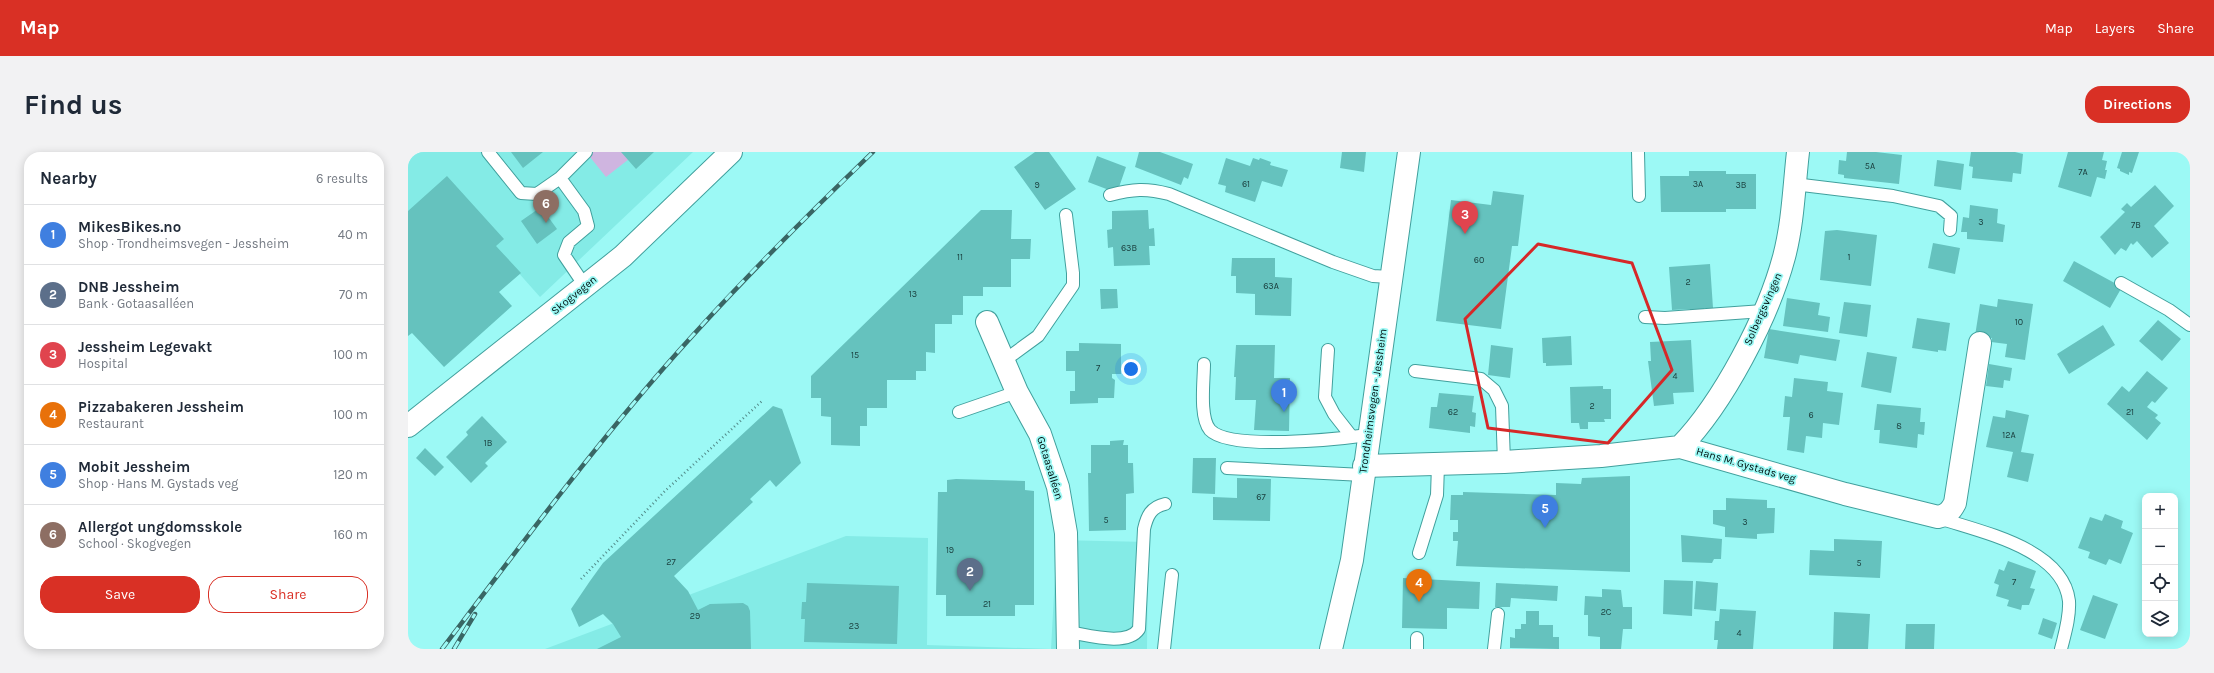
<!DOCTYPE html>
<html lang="en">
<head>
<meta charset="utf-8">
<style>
  body { margin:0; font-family:Karla,sans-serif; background:#f2f2f3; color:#1f2937 }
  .controls { position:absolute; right:12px; bottom:12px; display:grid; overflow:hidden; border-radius:8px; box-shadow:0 2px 10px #0003 }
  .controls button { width:36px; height:36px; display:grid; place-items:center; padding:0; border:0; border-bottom:1px solid #e0e1e3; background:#fff; color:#1f2937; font:20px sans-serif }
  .you { position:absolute; left:723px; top:217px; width:14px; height:14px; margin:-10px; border:3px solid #fff; border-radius:50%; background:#1a73e8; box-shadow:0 0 0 6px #1a73e833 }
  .badge { display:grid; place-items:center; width:26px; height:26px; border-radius:50%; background:#d93025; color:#fff; font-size:13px; font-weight:700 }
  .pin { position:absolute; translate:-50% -33px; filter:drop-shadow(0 1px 2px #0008) }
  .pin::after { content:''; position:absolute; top:21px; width:14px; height:12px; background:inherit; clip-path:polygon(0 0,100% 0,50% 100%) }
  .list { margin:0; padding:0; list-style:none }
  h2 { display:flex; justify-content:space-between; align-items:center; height:52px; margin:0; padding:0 16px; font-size:17px }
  h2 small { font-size:13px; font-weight:400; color:#747a83 }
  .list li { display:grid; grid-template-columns:26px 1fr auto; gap:12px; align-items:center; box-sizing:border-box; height:60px; padding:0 16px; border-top:1px solid #e0e1e3 }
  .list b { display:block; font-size:15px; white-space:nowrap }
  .list p { margin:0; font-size:13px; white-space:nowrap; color:#747a83 }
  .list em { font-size:13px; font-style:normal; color:#747a83 }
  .actions { display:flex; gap:8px; padding:12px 16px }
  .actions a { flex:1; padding:9px 0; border:1px solid #d93025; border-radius:16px; text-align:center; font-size:14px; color:#d93025 }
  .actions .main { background:#d93025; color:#fff }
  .icon { flex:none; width:22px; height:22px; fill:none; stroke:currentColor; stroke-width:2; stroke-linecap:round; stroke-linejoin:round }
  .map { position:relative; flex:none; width:1782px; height:497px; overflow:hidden; border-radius:16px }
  header { display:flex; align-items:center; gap:24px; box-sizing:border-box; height:56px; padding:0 20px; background:#d93025; color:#fff }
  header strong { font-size:19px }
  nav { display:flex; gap:22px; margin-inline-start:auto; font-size:14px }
  .intro { display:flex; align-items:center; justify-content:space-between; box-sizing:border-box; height:96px; padding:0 24px }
  h1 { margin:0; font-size:28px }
  .button { padding:10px 18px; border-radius:16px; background:#d93025; color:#fff; font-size:14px; font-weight:700 }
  main { display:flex; gap:24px; padding:0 24px }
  aside { flex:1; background:#fff; border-radius:16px; box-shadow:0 2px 10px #0003 }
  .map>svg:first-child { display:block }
  .built { fill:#84ebe6 }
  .green { fill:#cfb5e0 }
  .building { fill:#65c2be }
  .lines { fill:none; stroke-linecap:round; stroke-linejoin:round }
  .lane-casing { stroke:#41a09d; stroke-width:14 }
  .street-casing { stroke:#41a09d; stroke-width:24 }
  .secondary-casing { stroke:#41a09d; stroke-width:24 }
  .path { stroke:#528b89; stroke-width:2.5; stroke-dasharray:1 3; stroke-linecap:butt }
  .lane { stroke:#fff; stroke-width:12 }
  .street { stroke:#fff; stroke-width:22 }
  .secondary { stroke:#fff; stroke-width:22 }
  .rail-casing { stroke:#396664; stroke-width:4.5 }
  .rail { stroke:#9cf9f5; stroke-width:3; stroke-dasharray:9; stroke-linecap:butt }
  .marked { fill:none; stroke:#d62828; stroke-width:3; stroke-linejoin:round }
  .labels { text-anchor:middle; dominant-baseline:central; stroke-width:3.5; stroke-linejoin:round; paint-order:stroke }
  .number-label { font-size:9px; fill:#193d3c }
  .street-label { font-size:11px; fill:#001110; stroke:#9cf9f5 }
</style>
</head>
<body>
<header>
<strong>Map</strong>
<nav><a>Map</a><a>Layers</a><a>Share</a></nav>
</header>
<div class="intro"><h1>Find us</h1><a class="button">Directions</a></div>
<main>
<aside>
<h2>Nearby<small>6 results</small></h2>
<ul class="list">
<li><span class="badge" style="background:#3f7fe0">1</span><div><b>MikesBikes.no</b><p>Shop · Trondheimsvegen - Jessheim</p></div><em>40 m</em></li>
<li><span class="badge" style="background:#5c6f8a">2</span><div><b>DNB Jessheim</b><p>Bank · Gotaasalléen</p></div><em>70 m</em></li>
<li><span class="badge" style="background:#e0444e">3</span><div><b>Jessheim Legevakt</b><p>Hospital</p></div><em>100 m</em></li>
<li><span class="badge" style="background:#e8710a">4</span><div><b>Pizzabakeren Jessheim</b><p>Restaurant</p></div><em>100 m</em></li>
<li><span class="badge" style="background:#3f7fe0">5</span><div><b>Mobit Jessheim</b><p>Shop · Hans M. Gystads veg</p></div><em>120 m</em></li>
<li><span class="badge" style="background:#8d6e63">6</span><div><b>Allergot ungdomsskole</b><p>School · Skogvegen</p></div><em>160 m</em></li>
</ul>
<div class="actions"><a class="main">Save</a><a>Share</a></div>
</aside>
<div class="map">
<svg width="1782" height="497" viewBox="0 0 1782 497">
  <rect width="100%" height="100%" fill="#9cf9f5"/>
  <!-- built -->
  <path class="built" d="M0 0H285L132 145 45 47 0 66Z
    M438 384 520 386 519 493 643 497 649 388 740 390 739 497H137Z"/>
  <!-- green -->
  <path class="green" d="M178 0H230L198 25Z"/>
  <!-- building -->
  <path class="building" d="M103 0H135L115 16Z
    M213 0H246L228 17Z
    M627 0H641L668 37 637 58 606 15Z
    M731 0H752L785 12 780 27 776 25 773 33 727 15Z
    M934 0H958L956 20 932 16Z
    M1439 0H1468L1494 3 1491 32 1436 26V23L1430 22 1431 8 1438 9Z
    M1563 0H1607L1615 2 1613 22 1605 21 1604 30 1564 26 1565 15 1561 14Z
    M1660 0H1696L1694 8 1699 9 1697 18H1699L1697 27 1689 25 1683 45 1650 35Z
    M1714 0H1731L1724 21 1721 20V23L1712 19V17L1709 16Z
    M689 4 718 15 709 41 680 30Z
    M818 6 842 14 845 6 851 8 852 6 863 10 862 13 880 18 874 35 854 29 847 50 817 40 818 34 810 32Z
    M1529 8 1556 12 1553 38 1526 34Z
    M1281 19H1318V22H1348V57H1318V60H1253L1252 24H1281Z
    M39 24 96 87 88 94 113 121 91 140 104 154 36 215 4 181 0 184V59Z
    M1747 33 1766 54 1746 74 1761 91 1744 106 1729 89 1725 93 1723 91 1718 99 1713 96 1707 103 1692 85 1717 60 1713 57 1719 51 1723 55Z
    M1085 39 1116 43 1110 94H1104L1093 177 1028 169 1043 48 1083 53Z
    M1562 53 1590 57 1589 71 1597 73 1595 90 1559 87V80H1553L1555 65 1561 66Z
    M133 55 149 77 129 92 113 69Z
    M573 58H604L603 87H623L622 107H603V135H575V144H555V163H544V172H527V201L518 200V219H508V228H479V256H459V274H452V294L423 293V265L413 264V246H403V224Z
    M740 58 741 77 746 76 747 94H741L742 113 706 114 705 95 700 96 699 78 704 77V59Z
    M1429 78 1469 83 1463 134 1412 128 1417 79Z
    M1525 91 1552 96 1547 122 1520 116Z
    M824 106H867V125L884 126 883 164 847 163V142L828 141V124H823Z
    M1666 109 1714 135 1702 156 1655 129Z
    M1302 112 1305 156H1296V161L1282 162V157L1264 158 1261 115Z
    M692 137H709L710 156 693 157Z
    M1379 146 1412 151 1410 163 1422 165 1420 180 1375 174Z
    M1590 147 1625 152 1617 208 1597 205 1599 192 1583 190 1584 186 1567 184 1572 152 1589 155Z
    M1436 150 1463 153 1459 185 1431 181Z
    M1509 166 1542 171 1538 199 1530 198V200L1504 196Z
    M1750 168 1773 187 1754 209 1731 189Z
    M1695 173 1707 193 1661 222 1649 202Z
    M1361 177 1432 188 1428 209 1392 203 1390 212 1356 206Z
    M1163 184 1164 213 1138 214V211H1135L1134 186Z
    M1283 188 1286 240 1265 241 1266 252 1246 254 1240 209H1243L1242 190Z
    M671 191 713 192V222H704V226L707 228 706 246H690V251L662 252V239H667V219H658V199H671Z
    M828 193H867L866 226H882L881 279 846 278 848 248H827L828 225H826Z
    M1083 193 1105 196 1102 226 1080 223Z
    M1459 200 1489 205 1483 241 1453 235Z
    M1581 212 1604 216 1602 229 1596 228 1595 236 1578 234Z
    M1739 219 1760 236 1747 251 1744 249 1739 255 1750 263 1747 266 1753 271 1739 288 1699 252 1714 234 1721 240Z
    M1386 226 1420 230 1419 239 1435 241 1431 273 1415 271 1414 286 1398 284 1396 301 1379 298 1382 265H1375L1377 244 1384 245Z
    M1195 234V237H1203V267H1196L1197 270H1180V277H1172L1171 271H1163L1162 235Z
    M1031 241 1066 244 1064 260 1068 261 1067 275 1062 274V281L1021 276 1023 255H1029Z
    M1469 252 1513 256 1512 270H1517L1516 283 1510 282 1509 296 1471 291 1472 278H1466Z
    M365 254 374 257 393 311 368 335 362 328 342 347 345 350 266 424 280 439 290 458 302 452 335 451 340 454 342 459 343 497H189L213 485 205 472 195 462 171 475 163 457 182 429 195 411Z
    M1598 258 1621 263 1613 300 1626 302 1620 330 1599 325 1605 300 1578 295 1585 264 1597 266Z
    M74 264 99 290 77 311 80 314 63 331 38 305 60 283 58 280Z
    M716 288 715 293H720V311H725L726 341 718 342V378L681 379 680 321H683V293H702V289Z
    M17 296 36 315 27 324 8 306Z
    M785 306H808L807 342 784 341Z
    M1222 324V420L1048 414 1050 389H1045V380H1050V368H1042L1043 343H1055V340L1148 343V331L1173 332 1174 326Z
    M829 326 863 327 862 369 805 368V345L829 346Z
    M548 327 617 329V338L626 339V453H607V464H538V443H528L530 340H539V328Z
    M1318 346 1359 348V356H1367L1366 381 1349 382V387L1317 385V375L1305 372V358H1318Z
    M1697 362 1715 369 1713 376 1725 381 1713 412 1701 407 1698 413 1680 406 1682 400 1670 396 1682 365 1694 369Z
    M1273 383 1314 387 1313 407H1306L1304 411 1274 410Z
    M1426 387 1474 389 1472 426 1401 423 1402 398 1426 399Z
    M1600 409 1628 419 1622 436 1627 437 1621 453H1614L1613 458 1599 454 1601 448 1588 444 1591 433 1586 431 1591 417 1596 419Z
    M995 426 1072 430 1071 457 1039 456V477L994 476Z
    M1256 428 1285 429 1284 464 1255 462Z
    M1288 429 1310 431 1308 459 1286 457Z
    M399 431 491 434 489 492 396 490 397 467H393L394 450H398Z
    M1088 431 1150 434 1149 449 1103 446 1102 455H1087Z
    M1194 437 1213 438 1215 455H1224V477H1215L1213 497H1192V485L1180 484V463H1176L1177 444 1194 445Z
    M1685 443 1710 452 1697 487 1672 478Z
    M1312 457 1348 459 1345 497H1309L1310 488H1306L1307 469H1311Z
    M1118 459H1131V473H1145V485H1151V497L1102 496V485L1107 486V477H1113V472H1118Z
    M1426 460 1462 462 1460 497H1425Z
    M1635 466 1649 471 1644 487 1630 482Z
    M1498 472H1527L1526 497H1497Z"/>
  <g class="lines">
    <!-- lane casing -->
    <g class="lane-casing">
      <path id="lane" d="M80 0 113 41 129 42 152 26 178 0
        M1230 0 1231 44
        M152 26 176 59 180 74 161 90 156 103 177 134
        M1386 32 1485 44 1531 54 1543 64 1542 78
        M702 43C725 37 738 36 761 42L925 110 965 124 982 125
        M1713 131 1761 158 1782 173
        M1237 165 1257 166 1355 159
        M920 198 917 245 926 262 944 285
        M597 208 630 184 665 133V121L658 63
        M796 212C796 229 791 265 802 278 822 299 931 287 960 283
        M1007 219 1073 227 1086 238 1094 254 1096 310
        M551 260 609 240
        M819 316 955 323
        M1531 366C1572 380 1655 396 1661 449 1662 465 1657 481 1653 497
        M1011 401 1029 343 1030 313
        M660 480C680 483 719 495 731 477L736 377C739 364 743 355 757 352
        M756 497 764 423
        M1009 497V486
        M1086 497 1090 462"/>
    </g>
    <!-- street casing -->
    <g class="street-casing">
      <path id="street" d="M579 170 609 240 632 282 650 335 658 381 660 497
        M0 274 215 104 323 0
        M1272 295C1315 251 1360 165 1376 105 1385 71 1386 35 1390 0
        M956 314 1096 310 1193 304 1272 295 1437 342 1530 365C1539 363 1543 359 1547 351L1572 191"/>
    </g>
    <!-- secondary casing -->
    <g class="secondary-casing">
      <path id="secondary" d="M923 497 944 408 1001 0"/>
    </g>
    <!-- path -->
    <path class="path" d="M173 427 257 339 355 248"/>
    <!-- lane -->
    <use href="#lane" class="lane"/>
    <!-- street -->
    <use href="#street" class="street"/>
    <!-- secondary -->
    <use href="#secondary" class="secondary"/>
    <!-- rail casing -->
    <g class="rail-casing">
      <path id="rail" d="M34 497C103 406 172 313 247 226 315 147 389 73 465 0
        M46 497 67 462"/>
    </g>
    <!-- rail -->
    <use href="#rail" class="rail"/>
  </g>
  <!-- marked area -->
  <path class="marked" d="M1130 92 1224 111 1264 218 1200 291 1080 276 1057 167Z"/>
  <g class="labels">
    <!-- number labels -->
    <g class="number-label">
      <text x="1462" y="14">5A</text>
      <text x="1675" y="20">7A</text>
      <text x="838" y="32">61</text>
      <text x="1290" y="32">3A</text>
      <text x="629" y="33">9</text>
      <text x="1333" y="33">3B</text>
      <text x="1573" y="70">3</text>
      <text x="1728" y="73">7B</text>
      <text x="721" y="96">63B</text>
      <text x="552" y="105">11</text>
      <text x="1441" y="105">1</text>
      <text x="1071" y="108">60</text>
      <text x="1280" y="130">2</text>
      <text x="863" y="134">63A</text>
      <text x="505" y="142">13</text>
      <text x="1611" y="170">10</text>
      <text x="447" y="203">15</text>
      <text x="690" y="216">7</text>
      <text x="1267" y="224">4</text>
      <text x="1184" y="254">2</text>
      <text x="1045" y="260">62</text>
      <text x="1722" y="260">21</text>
      <text x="1403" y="263">6</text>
      <text x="1491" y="274">8</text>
      <text x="1601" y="283">12A</text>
      <text x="80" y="291">1B</text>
      <text x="853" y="345">67</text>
      <text x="698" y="368">5</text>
      <text x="1337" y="370">3</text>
      <text x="542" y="398">19</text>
      <text x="263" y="410">27</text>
      <text x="1451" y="411">5</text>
      <text x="1606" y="430">7</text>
      <text x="579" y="452">21</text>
      <text x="1198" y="460">2C</text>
      <text x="287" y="464">29</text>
      <text x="446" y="474">23</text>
      <text x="1331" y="481">4</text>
    </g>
    <!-- street labels -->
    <g class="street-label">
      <text transform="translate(166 143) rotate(-39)">Skogvegen</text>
      <text transform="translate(1355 157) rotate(-66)">Solbergsvingen</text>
      <text transform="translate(965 249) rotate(-82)">Trondheimsvegen - Jessheim</text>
      <text transform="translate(1338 313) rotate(16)">Hans M. Gystads veg</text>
      <text transform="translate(642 316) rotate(73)">Gotaasalléen</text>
    </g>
  </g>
</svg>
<div class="controls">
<button>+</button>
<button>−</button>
<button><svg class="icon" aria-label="locate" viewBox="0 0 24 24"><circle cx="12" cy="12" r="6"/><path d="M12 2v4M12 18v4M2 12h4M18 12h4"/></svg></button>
<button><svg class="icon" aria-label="layers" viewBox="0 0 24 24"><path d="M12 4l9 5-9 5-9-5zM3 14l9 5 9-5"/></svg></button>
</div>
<div class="you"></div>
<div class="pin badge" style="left:876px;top:260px;background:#3f7fe0">1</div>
<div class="pin badge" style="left:562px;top:439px;background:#5c6f8a">2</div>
<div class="pin badge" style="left:1057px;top:82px;background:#e0444e">3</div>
<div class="pin badge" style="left:1011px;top:450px;background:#e8710a">4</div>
<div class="pin badge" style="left:1137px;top:376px;background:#3f7fe0">5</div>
<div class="pin badge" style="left:138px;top:71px;background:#8d6e63">6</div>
</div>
</main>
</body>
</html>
